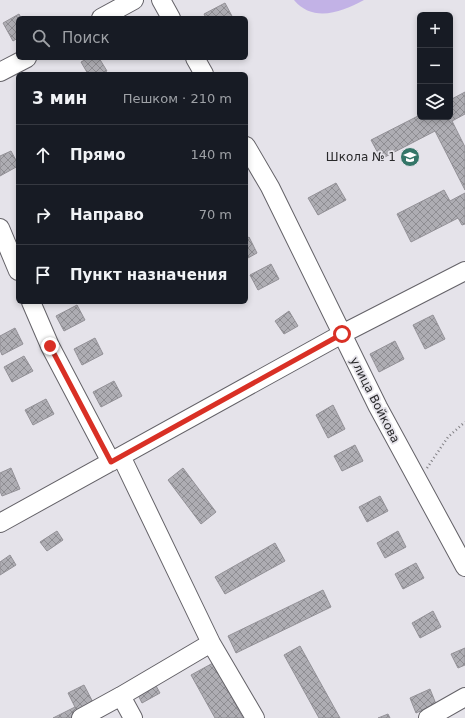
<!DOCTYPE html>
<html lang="ru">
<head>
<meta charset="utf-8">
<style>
  body { margin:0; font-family:"DejaVu Sans",sans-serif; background:#20242c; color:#f1f3f6 }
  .controls { position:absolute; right:12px; top:12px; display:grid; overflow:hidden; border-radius:6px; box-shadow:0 2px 6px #0003 }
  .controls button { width:36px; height:36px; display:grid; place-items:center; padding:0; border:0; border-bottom:1px solid #363941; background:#171b24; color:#f1f3f6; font:20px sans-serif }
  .stop { position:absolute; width:12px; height:12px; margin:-9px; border:3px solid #d93025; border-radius:50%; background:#fff }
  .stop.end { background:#d93025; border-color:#fff; box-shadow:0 1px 4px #0008 }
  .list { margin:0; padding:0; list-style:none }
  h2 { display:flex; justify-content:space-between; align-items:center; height:52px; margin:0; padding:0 16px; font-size:17px }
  h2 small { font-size:13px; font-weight:400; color:#9ea1a6 }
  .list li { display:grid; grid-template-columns:26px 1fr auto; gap:12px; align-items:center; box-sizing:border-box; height:60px; padding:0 16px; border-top:1px solid #363941 }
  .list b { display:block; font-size:15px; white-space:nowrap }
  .list em { font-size:13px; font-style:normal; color:#9ea1a6 }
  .icon { flex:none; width:22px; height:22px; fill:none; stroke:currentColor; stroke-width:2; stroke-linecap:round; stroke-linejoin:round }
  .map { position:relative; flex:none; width:465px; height:718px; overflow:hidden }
  .search { position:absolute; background:#171b24; box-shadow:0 2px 6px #0003; left:16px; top:16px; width:232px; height:44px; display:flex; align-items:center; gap:10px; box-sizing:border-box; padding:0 14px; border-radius:6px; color:#9ea1a6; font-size:15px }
  .panel { position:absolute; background:#171b24; box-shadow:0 2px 6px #0003; left:16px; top:72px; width:232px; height:232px; border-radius:6px }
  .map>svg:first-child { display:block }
  .park { fill:#c2b2e6 }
  .building { fill:url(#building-cross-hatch); stroke:#939197 }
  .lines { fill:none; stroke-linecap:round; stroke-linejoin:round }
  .minor-casing { stroke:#646268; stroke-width:20 }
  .path { stroke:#7e7d81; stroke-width:2.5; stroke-dasharray:1 3; stroke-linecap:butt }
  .minor { stroke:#fff; stroke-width:18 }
  .route { stroke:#d93025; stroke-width:5 }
  .labels { text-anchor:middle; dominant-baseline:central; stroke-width:3.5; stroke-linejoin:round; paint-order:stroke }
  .poi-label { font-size:12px; fill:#29292b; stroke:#e5e3ea; text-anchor:end }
  .street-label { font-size:12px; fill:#29292b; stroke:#e5e3ea }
</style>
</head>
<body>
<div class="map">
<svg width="465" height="718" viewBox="0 0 465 718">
  <defs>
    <pattern id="building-cross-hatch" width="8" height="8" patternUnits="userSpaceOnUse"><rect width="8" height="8" fill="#aeadb3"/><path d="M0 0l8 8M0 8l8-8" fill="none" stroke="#8e8d92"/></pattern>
  </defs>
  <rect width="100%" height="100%" fill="#e5e3ea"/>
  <!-- park -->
  <path class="park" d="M294 0H364C342 12 313 23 294 0Z"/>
  <!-- building -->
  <path class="building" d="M225 3 233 18H206L204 14Z
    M19 14 21 18H18V38L13 41 3 23Z
    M88 58H99L107 71 101 74H88L81 62Z
    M465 92V114L452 121 465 147V190L435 131 381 159 371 140 420 115V117H450V100Z
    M11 151 18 164V166L0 176V156Z
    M336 183 346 200 318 215 308 198Z
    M444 190 450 201 465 193V224L462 225 458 218 411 242 397 214Z
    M249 237 257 253 246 259V239Z
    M271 264 279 279 258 290 250 275Z
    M77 305 85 320 64 331 56 316Z
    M289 311 298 326 284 334 275 321Z
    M433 315 445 339 425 349 413 325Z
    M15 328 23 344 2 355 0 350V336Z
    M95 338 103 354 82 365 74 349Z
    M395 341 404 359 379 372 370 354Z
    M24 356 33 371 12 382 4 367Z
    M114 381 122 396 101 407 93 392Z
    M46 399 54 414 33 425 25 410Z
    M333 405 345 429 328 438 316 415Z
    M355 445 363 461 342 471 334 456Z
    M11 468 20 489 2 496 0 491V473Z
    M183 468 216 512 201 524 168 480Z
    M380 496 388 511 367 522 359 507Z
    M57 531 63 540 47 551 40 542Z
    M398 531 406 547 385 558 377 543Z
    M275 543 285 561 225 594 215 577Z
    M10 555 16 565 0 575V562Z
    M416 563 424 578 403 589 395 574Z
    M323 590 331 607 236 653 228 636Z
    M433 611 441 627 420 638 412 623Z
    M300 646 340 718H319L284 655Z
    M465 648V665L458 668 451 654Z
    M213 663 243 718H215L191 675Z
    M155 684 160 693 142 703 137 693Z
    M84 685 96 708 77 718H53L75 707 68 693Z
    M430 689 436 704 416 713 410 698Z
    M388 714 390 718H378Z"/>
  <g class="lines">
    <!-- minor casing -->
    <g class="minor-casing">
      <path id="minor" d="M161 0 171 18
        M101 18 134 0
        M195 58 204 74
        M0 72 27 58
        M246 146 270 187 378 407 465 567
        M0 228 18 271
        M31 302 50 346 111 462
        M121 456 211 643 255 718
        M0 523 342 334 465 271
        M121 696 133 718
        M81 718 121 696 211 643
        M428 718 465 697"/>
    </g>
    <!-- path -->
    <path class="path" d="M427 468 448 437 465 422"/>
    <!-- minor -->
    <use href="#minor" class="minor"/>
  </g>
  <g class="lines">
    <!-- route -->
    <path class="route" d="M50 346 111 462 342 334"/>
  </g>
  <!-- icons -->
  <defs>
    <g id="school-disc" transform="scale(1)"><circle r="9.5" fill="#347668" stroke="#e5e3ea"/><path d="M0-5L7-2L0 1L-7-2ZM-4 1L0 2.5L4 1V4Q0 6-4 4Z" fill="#fff"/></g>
  </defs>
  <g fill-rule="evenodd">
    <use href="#school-disc" x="410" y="157"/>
  </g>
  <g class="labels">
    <!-- poi labels -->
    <g class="poi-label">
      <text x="396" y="157">Школа № 1</text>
    </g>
    <!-- street labels -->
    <g class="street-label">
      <text transform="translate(375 400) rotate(63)">улица Войкова</text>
    </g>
  </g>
</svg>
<div class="controls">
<button>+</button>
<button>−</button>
<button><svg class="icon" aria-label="layers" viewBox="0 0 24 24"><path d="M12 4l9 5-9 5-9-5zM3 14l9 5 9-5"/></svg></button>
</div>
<div class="stop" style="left:342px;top:334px"></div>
<div class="stop end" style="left:50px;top:346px"></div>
<div class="search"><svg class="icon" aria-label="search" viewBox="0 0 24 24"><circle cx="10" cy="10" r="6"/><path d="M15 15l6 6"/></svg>Поиск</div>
<section class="panel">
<h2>3 мин<small>Пешком · 210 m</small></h2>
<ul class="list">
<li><svg class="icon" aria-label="ahead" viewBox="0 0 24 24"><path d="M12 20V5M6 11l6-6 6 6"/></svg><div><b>Прямо</b></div><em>140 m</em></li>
<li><svg class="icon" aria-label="right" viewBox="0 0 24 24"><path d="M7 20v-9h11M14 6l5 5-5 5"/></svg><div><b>Направо</b></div><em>70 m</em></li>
<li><svg class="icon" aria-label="arrive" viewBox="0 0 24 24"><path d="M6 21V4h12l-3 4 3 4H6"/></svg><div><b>Пункт назначения</b></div></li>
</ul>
</section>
</div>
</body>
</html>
